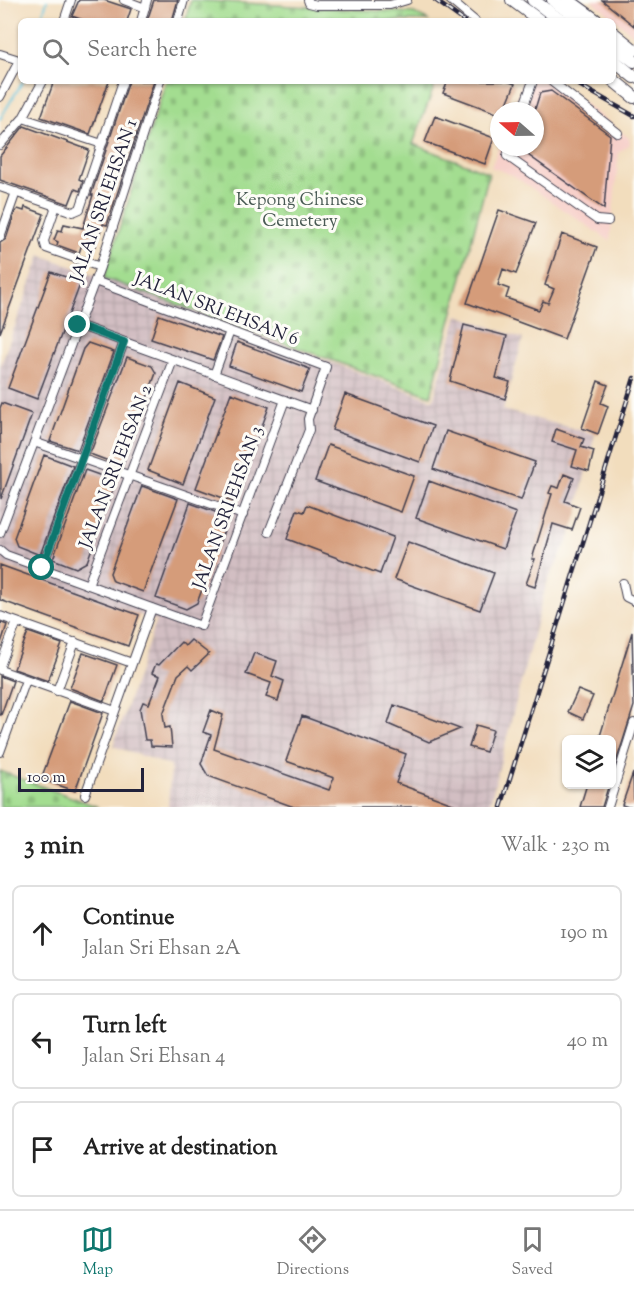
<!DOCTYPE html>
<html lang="en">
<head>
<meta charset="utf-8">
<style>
  body { margin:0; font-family:"Sorts Mill Goudy",serif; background:#f6f6f6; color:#222 }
  .controls { position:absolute; right:18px; bottom:18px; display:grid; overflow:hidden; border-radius:9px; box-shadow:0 2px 4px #0004 }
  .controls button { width:54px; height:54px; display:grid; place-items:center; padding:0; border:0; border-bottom:2px solid #e0e0e0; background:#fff; color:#222; font:30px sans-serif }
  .compass { position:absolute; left:490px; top:102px; width:54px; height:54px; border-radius:50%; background:#fff; box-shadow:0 2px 4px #0004; rotate:290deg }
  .scale { position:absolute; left:18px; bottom:15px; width:126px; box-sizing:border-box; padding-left:6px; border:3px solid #22223b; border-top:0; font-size:16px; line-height:21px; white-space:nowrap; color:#22223b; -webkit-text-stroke:4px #fdfcf7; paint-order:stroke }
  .stop { position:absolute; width:18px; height:18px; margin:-14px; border:4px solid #0f766e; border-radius:50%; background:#fff }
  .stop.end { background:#0f766e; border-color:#fff; box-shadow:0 2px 6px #0008 }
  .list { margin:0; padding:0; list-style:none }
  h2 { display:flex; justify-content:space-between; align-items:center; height:78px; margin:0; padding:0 24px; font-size:26px }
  h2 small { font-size:20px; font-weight:400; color:#767676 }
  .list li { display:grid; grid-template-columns:39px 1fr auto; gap:18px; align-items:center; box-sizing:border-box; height:96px; margin:0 12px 12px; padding:0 12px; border:2px solid #e0e0e0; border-radius:9px }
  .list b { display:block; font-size:22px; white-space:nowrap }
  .list p { margin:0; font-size:20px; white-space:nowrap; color:#767676 }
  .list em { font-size:20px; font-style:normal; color:#767676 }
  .icon { flex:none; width:33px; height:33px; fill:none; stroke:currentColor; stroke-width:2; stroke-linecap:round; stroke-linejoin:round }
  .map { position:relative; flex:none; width:634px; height:807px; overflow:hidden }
  .search { position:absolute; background:#fff; box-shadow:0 2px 4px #0004; left:18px; right:18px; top:18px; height:66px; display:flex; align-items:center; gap:15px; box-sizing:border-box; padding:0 21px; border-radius:9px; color:#767676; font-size:22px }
  .sheet { height:402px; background:#fff }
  nav { display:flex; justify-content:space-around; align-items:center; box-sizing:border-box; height:84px; border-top:2px solid #e0e0e0; background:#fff; font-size:16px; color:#767676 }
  nav a { display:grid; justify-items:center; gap:3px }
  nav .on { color:#0f766e }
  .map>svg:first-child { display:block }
  .built { fill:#f7d0ca }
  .industrial { fill:url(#industrial-grid) }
  .cemetery { fill:url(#cemetery-stones); stroke:#628066; stroke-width:1.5 }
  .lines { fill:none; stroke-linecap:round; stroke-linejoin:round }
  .stream { stroke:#63c6e1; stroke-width:2 }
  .building { fill:#d59c7a }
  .minor-casing { stroke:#413e4e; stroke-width:10 }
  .primary-casing { stroke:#413e4e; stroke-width:14 }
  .trunk-casing { stroke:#413e4e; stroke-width:14 }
  .minor { stroke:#fff; stroke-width:8 }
  .primary { stroke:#fff; stroke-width:12 }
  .trunk { stroke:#fff; stroke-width:12 }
  .rail-casing { stroke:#22223b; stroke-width:4.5 }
  .rail { stroke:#fdfcf7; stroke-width:2; stroke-dasharray:7; stroke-linecap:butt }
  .route { stroke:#0f766e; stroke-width:8 }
  .labels { text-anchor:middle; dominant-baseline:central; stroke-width:6; stroke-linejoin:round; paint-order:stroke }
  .street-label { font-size:18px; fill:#22223b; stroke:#fdfcf7 }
  .park-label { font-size:18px; fill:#495a54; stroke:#fdfcf7 }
</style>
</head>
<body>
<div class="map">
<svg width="634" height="807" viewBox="0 0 634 807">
  <defs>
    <pattern id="industrial-grid" width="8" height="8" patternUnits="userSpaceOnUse" patternTransform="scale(1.5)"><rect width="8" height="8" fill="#d2bec2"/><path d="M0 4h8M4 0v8" fill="none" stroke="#b4a3a8"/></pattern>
    <pattern id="cemetery-stones" width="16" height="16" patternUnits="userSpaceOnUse" patternTransform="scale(1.5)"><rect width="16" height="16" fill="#a3dd90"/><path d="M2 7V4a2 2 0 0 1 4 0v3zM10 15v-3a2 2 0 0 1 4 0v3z" fill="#8cbd7d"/></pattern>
  </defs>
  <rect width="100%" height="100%" fill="#fdfcf7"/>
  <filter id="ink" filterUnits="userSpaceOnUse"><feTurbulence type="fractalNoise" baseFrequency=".0167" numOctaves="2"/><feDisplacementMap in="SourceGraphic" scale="12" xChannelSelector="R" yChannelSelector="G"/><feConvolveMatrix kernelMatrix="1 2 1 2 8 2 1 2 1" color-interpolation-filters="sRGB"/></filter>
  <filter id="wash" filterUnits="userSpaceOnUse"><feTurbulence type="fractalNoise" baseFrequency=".008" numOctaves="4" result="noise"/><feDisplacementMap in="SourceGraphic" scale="24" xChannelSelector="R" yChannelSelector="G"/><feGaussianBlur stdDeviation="1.35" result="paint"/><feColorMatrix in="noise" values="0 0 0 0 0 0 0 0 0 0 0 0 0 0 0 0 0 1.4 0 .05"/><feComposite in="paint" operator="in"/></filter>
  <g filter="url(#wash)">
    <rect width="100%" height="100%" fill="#f2ddbd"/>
    <!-- built -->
    <path class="built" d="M592 0H634V35Z
      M523 81H555L629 138 630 144 619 152 610 241 512 175 491 167 499 147H535V111H512Z"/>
    <!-- industrial -->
    <path class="industrial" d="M41 255 433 400 458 315 523 339 503 410 595 434 571 533 546 585 489 807H168L171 766 113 746 156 621 0 564V367Z"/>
    <!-- cemetery -->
    <path class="cemetery" d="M191 0 414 13 429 21H185Z
      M166 81H436L413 144 489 173 431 396 104 278Z
      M0 771 93 805 98 807H0Z"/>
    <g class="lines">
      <!-- stream -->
      <path class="stream" d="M41 21 47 0
        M0 119 23 81"/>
    </g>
    <g id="blocks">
      <!-- building -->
      <path class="building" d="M79 0H104L131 9 127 21H86L72 16Z
        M154 0H178L172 21H147Z
        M602 0H634V26Z
        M54 81H109L90 134 41 117Z
        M129 81H154L107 225 103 224 95 246 83 241 79 253 57 245 58 242 54 240 58 230 62 231 64 224 83 228 93 195H91Z
        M448 81H507L515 84 504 111H499V114L443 93Z
        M551 91 610 135 604 209 528 155 526 147H535V109L540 93Z
        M435 116 494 138 485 164 425 142Z
        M24 126 89 150 79 179 83 181 80 191 75 189 69 204 0 180V156Z
        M25 207 44 214 0 333V243L6 239 15 212 18 209 24 211Z
        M499 210 536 223 516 274 503 269 498 285 509 289 506 298 539 310 543 301 548 303 554 289 545 285 562 234 597 247 564 339 467 303Z
        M51 272 81 282 37 399 8 388Z
        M159 315 222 337 213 360 151 339Z
        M464 325 507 336 496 378 510 382 505 399 450 381Z
        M237 342 310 369 301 392 229 366Z
        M88 343 114 352 78 450 50 441 83 349Z
        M127 357 152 366 156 373 122 466 90 454Z
        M598 381 608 385 601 403 608 406 598 434 582 428Z
        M180 383 215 397 183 484 148 470Z
        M231 393 269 407 234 502 196 488Z
        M345 394 433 426 420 462 332 430Z
        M2 403 32 414 1 499 0 408Z
        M556 429 584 439 581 447 594 451 589 471 572 466 577 450 552 442Z
        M446 431 535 462 521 500 433 469Z
        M328 445 414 476 401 512 315 481Z
        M44 455 73 466 40 555 17 546 14 538Z
        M85 470 116 481 87 562 76 568 53 559Z
        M564 474 574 478 565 501 580 507 572 530 553 524 535 587 526 584 535 559H532L552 494 549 493 552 486 559 488Z
        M429 481 516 513 503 549 416 518Z
        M142 486 178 499 143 592 113 581 110 573Z
        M190 503 229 517 197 603 186 609 156 598Z
        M307 505 393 537 380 574 287 539 297 510 304 512Z
        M408 542 494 573 480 610 394 579Z
        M0 565 139 615 128 646 0 600Z
        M0 622 7 625 1 643H0Z
        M28 632 62 644 48 681 14 669Z
        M632 632 634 706 613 772 612 740 600 736Z
        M191 640 209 654 192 670 188 666 178 675 163 714 165 728 170 727 172 747 151 746 150 740H145L140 709 143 702 149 704 160 676 152 673 156 664 159 665 181 642 185 646Z
        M83 653 117 665 104 701 70 688Z
        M254 653 277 661 272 676 284 681 278 701 266 697 271 683 246 674Z
        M0 676 13 681 1 715H0Z
        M578 690 593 696 583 719 568 712Z
        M70 701 103 713 75 791 41 779Z
        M394 705 408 710 460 729 429 742 388 724Z
        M211 710 223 715 214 749 329 790 334 778 286 761 302 716 406 754 396 783 461 807H294L208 776 201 764 211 735 203 732Z
        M476 725 493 730 486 752 469 747Z
        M633 773 634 807H628L622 805Z
        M587 784H609L602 807H580Z"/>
    </g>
  </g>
  <g filter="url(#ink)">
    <use href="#blocks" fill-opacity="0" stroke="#413e4e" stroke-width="1.5"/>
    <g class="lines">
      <!-- minor casing -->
      <g class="minor-casing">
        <path id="minor" d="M124 0 145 8
          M308 0 309 3 317 5H390L407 0
          M450 0 475 21
          M64 21 71 0
          M141 21 147 0
          M178 21 184 0
          M0 54 16 59 18 63 0 97
          M551 81 618 133
          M522 111 533 81
          M23 118 102 144
          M0 145 23 118 43 81
          M510 147 507 156 597 220 608 221
          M0 187 73 212 80 209 123 81
          M56 206 44 241 46 248 100 267
          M0 237 16 192
          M95 281 326 367 308 419 309 430 269 532
          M78 325 312 410
          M214 375 230 331
          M34 442 243 515
          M0 533 100 267 160 81
          M0 550 6 555 201 626 285 400
          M42 568 124 342
          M623 583 626 597 634 601
          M88 585 173 360
          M0 616 132 663
          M0 666 17 622
          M0 670 115 711
          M57 691 75 642
          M0 752 26 680
          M85 795 152 608
          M608 807 634 723"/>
      </g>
      <!-- primary casing -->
      <g class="primary-casing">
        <path id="primary" d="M512 0 539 20
          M568 0 597 21
          M613 33 634 50
          M613 80 634 97"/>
      </g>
      <!-- trunk casing -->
      <g class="trunk-casing">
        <path id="trunk" d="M533 0 561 21
          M553 0 581 21
          M613 45 634 61
          M613 60 634 77"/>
      </g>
      <!-- minor -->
      <use href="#minor" class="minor"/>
      <!-- primary -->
      <use href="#primary" class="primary"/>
      <!-- trunk -->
      <use href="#trunk" class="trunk"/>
      <!-- rail casing -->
      <g class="rail-casing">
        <path id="rail" d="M435 0 464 21
          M572 81 634 116
          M501 807 634 378"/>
      </g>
      <!-- rail -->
      <use href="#rail" class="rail"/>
    </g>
  </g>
  <g class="lines" filter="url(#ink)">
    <!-- route -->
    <path class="route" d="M42 568 124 342 78 325"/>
  </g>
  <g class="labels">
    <!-- street labels -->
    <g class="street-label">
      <text transform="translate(105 201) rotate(-71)">JALAN SRI EHSAN 1</text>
      <text transform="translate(216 310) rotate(21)">JALAN SRI EHSAN 6</text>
      <text transform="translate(117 467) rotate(-69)">JALAN SRI EHSAN 2</text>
      <text transform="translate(229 508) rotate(-70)">JALAN SRI EHSAN 3</text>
    </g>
    <!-- park labels -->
    <g class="park-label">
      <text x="300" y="201">Kepong Chinese<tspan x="300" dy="21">Cemetery</tspan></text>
    </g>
  </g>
</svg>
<div class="controls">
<button><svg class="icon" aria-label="layers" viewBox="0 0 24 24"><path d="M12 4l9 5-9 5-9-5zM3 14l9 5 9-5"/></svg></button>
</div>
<svg class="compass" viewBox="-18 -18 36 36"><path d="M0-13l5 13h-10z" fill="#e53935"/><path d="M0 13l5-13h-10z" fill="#767676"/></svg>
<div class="scale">100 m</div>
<div class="stop" style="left:42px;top:568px"></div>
<div class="stop end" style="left:78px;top:325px"></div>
<div class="search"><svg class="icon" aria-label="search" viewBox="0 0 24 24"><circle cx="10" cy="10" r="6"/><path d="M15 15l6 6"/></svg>Search here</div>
</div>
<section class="sheet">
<h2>3 min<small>Walk · 230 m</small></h2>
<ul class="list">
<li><svg class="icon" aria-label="ahead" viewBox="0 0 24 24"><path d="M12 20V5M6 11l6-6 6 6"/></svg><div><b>Continue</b><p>Jalan Sri Ehsan 2A</p></div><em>190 m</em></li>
<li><svg class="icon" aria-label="left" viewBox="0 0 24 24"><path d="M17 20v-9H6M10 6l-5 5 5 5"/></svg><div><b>Turn left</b><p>Jalan Sri Ehsan 4</p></div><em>40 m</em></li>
<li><svg class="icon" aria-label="arrive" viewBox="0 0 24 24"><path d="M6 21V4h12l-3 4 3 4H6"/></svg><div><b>Arrive at destination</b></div></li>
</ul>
</section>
<nav>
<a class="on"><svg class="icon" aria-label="map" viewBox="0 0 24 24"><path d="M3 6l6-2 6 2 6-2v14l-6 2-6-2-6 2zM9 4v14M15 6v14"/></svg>Map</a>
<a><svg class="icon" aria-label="directions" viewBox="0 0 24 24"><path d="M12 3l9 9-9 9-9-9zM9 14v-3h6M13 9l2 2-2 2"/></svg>Directions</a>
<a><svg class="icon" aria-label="saved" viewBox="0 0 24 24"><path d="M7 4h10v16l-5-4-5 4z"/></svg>Saved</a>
</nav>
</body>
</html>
